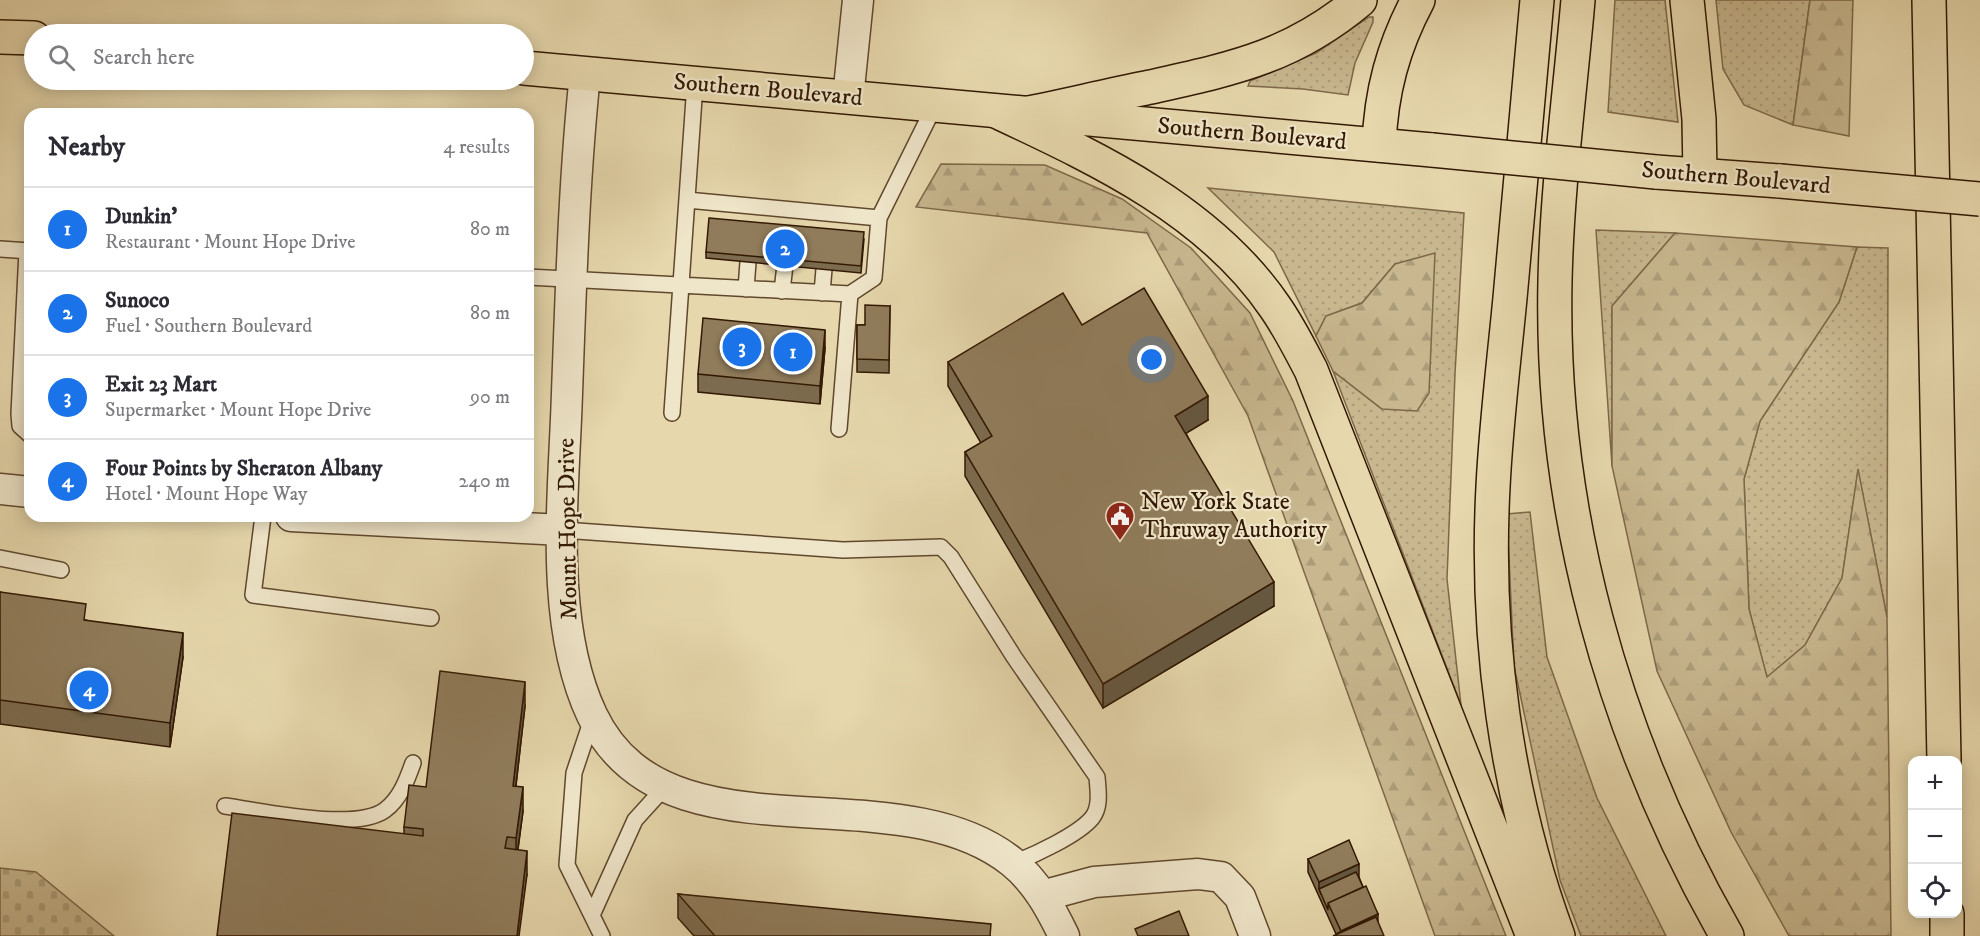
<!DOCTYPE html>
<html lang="en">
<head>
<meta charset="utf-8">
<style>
  body { margin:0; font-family:"IM FELL DW Pica",serif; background:#f2f2f3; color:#2b2b33 }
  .controls { position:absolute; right:18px; bottom:18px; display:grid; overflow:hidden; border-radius:12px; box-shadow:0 3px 15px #0003 }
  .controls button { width:54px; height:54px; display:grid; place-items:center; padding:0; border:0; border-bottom:2px solid #e1e1e2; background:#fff; color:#2b2b33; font:30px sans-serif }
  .you { position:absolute; left:1152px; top:360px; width:21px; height:21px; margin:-15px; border:4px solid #fff; border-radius:50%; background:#1a73e8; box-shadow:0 0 0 9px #1a73e833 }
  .badge { display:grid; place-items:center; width:39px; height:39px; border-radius:50%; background:#1a73e8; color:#fff; font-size:20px; font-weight:700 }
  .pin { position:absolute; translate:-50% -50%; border:3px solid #fff; box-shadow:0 2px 6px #0006 }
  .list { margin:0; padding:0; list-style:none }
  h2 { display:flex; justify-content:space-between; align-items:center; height:78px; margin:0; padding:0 24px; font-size:26px }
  h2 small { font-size:20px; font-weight:400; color:#7c7c81 }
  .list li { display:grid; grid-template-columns:39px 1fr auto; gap:18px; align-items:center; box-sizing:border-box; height:84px; padding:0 24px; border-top:2px solid #e1e1e2 }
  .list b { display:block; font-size:22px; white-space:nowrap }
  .list p { margin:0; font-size:20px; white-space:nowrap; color:#7c7c81 }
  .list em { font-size:20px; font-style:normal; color:#7c7c81 }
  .icon { flex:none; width:33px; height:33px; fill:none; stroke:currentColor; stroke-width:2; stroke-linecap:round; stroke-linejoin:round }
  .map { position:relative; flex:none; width:1980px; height:936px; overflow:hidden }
  .search { position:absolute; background:#fff; box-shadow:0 3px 15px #0003; left:24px; top:24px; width:510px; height:66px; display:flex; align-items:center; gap:15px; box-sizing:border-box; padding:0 21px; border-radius:33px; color:#7c7c81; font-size:22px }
  .panel { position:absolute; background:#fff; box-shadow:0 3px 15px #0003; left:24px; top:108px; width:510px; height:414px; border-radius:18px }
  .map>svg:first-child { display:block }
  .grass { fill:url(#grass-dots); stroke:#7e6849; stroke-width:1.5 }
  .forest { fill:url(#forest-firs); stroke:#7e6849; stroke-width:1.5 }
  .cemetery { fill:url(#cemetery-stones); stroke:#7e6849; stroke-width:1.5 }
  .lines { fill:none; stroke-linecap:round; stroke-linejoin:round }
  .lane-casing { stroke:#60482d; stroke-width:18 }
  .street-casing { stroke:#60482d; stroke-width:33 }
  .primary-casing { stroke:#331903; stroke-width:36 }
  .highway-casing { stroke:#331903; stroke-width:36 }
  .lane { stroke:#efe5c9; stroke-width:15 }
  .street { stroke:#efe5c9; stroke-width:30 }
  .primary { stroke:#e6d7ac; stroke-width:33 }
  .highway { stroke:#e6d7ac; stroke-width:33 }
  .primary-bridge-casing { stroke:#331903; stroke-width:36; stroke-linecap:butt }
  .primary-bridge { stroke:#e6d7ac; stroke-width:33 }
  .wall { fill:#7c6b4e; stroke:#331903; stroke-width:1.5 }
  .shaded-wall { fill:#655740; stroke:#331903; stroke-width:1.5 }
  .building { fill:#907c5b; stroke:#331903; stroke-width:1.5 }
  .labels { text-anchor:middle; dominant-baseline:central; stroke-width:4.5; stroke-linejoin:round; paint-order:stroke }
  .street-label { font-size:24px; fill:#331903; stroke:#efe5c9 }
  .poi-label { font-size:24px; fill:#331903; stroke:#efe5c9; text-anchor:start }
</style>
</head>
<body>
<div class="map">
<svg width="1980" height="936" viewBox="0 0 1980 936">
  <defs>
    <pattern id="grass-dots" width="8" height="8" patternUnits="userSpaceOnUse" patternTransform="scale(1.5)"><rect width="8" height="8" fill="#c8b78f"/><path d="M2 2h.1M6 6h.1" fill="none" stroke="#ac9d7a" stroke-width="1.8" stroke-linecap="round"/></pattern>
    <pattern id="forest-firs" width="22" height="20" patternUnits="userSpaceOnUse" patternTransform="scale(1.5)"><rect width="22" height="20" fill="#c8b78f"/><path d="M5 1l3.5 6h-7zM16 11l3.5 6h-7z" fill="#ac9d7a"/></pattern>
    <pattern id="cemetery-stones" width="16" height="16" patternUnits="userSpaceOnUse" patternTransform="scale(1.5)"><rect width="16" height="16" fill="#c8b78f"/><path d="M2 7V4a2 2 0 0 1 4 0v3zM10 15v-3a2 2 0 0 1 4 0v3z" fill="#ac9d7a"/></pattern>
  </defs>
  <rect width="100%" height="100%" fill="#e6d7ac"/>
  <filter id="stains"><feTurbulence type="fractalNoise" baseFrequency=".00333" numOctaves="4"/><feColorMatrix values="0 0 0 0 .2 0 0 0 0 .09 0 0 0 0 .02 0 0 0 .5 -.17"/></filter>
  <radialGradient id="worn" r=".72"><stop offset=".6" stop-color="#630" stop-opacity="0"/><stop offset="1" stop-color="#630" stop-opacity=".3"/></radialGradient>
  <!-- grass -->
  <path class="grass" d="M1615 0H1665L1678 122 1608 112Z
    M1716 0H1810L1793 125 1744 105 1723 69Z
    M1369 17H1373V22L1355 63 1348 95 1303 89 1248 86 1250 81 1316 53Z
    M1208 188 1464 213 1455 374 1447 579 1461 705 1333 371 1382 409 1395 264 1362 303 1326 316 1316 336 1274 252Z
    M1596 230 1675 233 1612 306V466Z
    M1857 247 1888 248 1887 617 1858 471 1842 578 1805 645 1767 678 1749 609 1744 479 1760 421 1839 302Z
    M1530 512 1547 657 1597 798 1666 936H1581L1560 880 1514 666 1507 514Z"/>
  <!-- forest -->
  <path class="forest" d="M1810 0H1853L1849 136 1793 125Z
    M941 164 1045 165 1122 199 1191 248 1250 313 1293 401 1506 936H1435L1248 416 1147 233 916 207Z
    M1675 233 1857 247 1839 302 1760 421 1744 479 1749 609 1767 677 1805 645 1842 578 1858 469 1887 617 1891 936H1789L1731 832 1657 671 1612 466V306Z
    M1435 253 1429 393 1417 411 1382 409 1333 371 1316 336 1326 316 1362 303 1395 264Z"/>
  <!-- cemetery -->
  <path class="cemetery" d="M0 868 36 872 114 936H0Z"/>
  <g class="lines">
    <!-- lane casing -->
    <g class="lane-casing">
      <path id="lane" d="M687 200 879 218
        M0 249 30 251
        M27 251 19 414 20 426 30 435
        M528 277 850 294 874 278 879 218 935 105
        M746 289 748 262
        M782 291 785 265
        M822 293 824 269
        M672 413 695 84
        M839 429 850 294
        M263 516 253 595 431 618
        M563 530 843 550 941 547 951 557 1014 657 1097 777C1098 790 1101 807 1092 818 1078 835 1034 855 1014 863
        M0 558 61 570
        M593 716 574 773 567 865 602 936
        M225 806C262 811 355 832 385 810 400 799 407 780 413 763
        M593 913 635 820 664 788"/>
    </g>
    <!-- street casing -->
    <g class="street-casing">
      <path id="street" d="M585 74C574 180 571 286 567 393 564 493 548 622 592 715 665 869 895 768 1012 862 1036 881 1051 909 1064 936
        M848 98 858 0
        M0 489 30 492
        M291 516 563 530
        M1042 896 1094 882 1198 874 1221 877 1240 897 1255 936"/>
    </g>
    <!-- primary casing -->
    <g class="primary-casing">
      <path id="primary" d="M0 37 34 38
        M524 68 1432 150
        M1656 172 1780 181"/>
    </g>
    <!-- highway casing -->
    <g class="highway-casing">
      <path id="highway" d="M1537 0C1528 99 1519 199 1510 298 1504 361 1496 424 1493 487 1485 638 1506 795 1558 936
        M1578 0C1570 93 1557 187 1555 281 1550 511 1613 737 1727 936
        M1687 0 1699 119 1700 175
        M1929 0 1944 760
        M996 111C1098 159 1209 210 1275 307 1289 327 1300 349 1311 370L1533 936
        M1024 114C1065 106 1105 96 1146 88 1231 69 1291 58 1360 0
        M1379 145C1381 92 1393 47 1418 0
        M1947 914V936"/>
    </g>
    <!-- lane -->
    <use href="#lane" class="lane"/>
    <!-- street -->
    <use href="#street" class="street"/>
    <!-- primary -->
    <use href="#primary" class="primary"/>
    <!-- highway -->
    <use href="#highway" class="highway"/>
    <!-- primary-bridge casing -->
    <g class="primary-bridge-casing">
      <path id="primary-bridge" d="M1432 150 1656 172
        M1780 181 1980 199"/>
    </g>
    <!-- primary-bridge -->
    <use href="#primary-bridge" class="primary-bridge"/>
  </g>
  <!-- wall -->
  <path class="wall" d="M864 239 861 273 706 258V252Z
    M890 306 889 373 857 372V325H865Z
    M1082 325 1208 420 1186 433 1274 606 1103 708 965 476V452L981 443 948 386V362Z
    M825 348 820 404 698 392V374Z
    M0 592 86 620 183 657 170 747 0 724Z
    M525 706 516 786 523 811 518 850 527 875 404 834V827L426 787Z
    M1308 859 1359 877 1363 887 1378 914 1336 934 1308 872Z
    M678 894 991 936H694L678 918Z"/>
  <!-- shaded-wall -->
  <path class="shaded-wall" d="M825 330V348L820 404V386Z
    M1208 396V420L1175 440V416Z
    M1274 582V606L1103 708V684Z
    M183 633V657L170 747V723Z
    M525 682V706L513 810V786Z
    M523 787V811L516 862V838Z
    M527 851V875L519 936H517Z
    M1359 864V877L1321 894 1319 889V882Z
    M1378 914V927L1341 936V931Z"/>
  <!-- building -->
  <path class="building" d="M709 218 864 232 861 266 706 252Z
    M1144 288 1208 396 1175 416 1274 582 1103 684 965 452 992 436 948 362 1063 293 1082 325Z
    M865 305 890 306 889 360 857 359V325H865Z
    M703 318 825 330 820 386 698 374Z
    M0 592 86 604 84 620 183 633 170 723 0 700Z
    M440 671 525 682 513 786 523 787 516 838 507 837 505 848 527 851 517 936H217L232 813 423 836V829L404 827 409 785 426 787Z
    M1349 840 1359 864 1319 882 1308 859Z
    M1356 872 1363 887 1328 903V910L1319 889Z
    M1366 886 1378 914 1341 931 1328 903Z
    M678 894 991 924 990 936H715Z
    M1179 911 1189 936H1138L1135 929Z
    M1376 917 1384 936H1333Z"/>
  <!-- icons -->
  <defs>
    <g id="civic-pin" transform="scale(1.5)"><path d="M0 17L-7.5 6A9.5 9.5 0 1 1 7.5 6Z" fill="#8f2418" stroke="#efe5c9"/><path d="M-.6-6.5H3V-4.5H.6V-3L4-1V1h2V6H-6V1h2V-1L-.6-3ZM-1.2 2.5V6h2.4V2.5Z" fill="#fff"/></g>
  </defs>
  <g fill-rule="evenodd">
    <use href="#civic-pin" x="1120" y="516"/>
  </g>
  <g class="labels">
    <!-- street labels -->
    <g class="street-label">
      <text transform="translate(768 90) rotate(5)">Southern Boulevard</text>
      <text transform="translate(1252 134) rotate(5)">Southern Boulevard</text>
      <text transform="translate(1736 178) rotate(5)">Southern Boulevard</text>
      <text transform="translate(568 529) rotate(-91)">Mount Hope Drive</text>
    </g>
    <!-- poi labels -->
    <g class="poi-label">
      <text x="1141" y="502">New York State<tspan x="1141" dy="28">Thruway Authority</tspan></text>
    </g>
  </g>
  <rect width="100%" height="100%" filter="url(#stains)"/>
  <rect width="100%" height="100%" fill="url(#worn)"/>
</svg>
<div class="controls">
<button>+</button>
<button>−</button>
<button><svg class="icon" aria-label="locate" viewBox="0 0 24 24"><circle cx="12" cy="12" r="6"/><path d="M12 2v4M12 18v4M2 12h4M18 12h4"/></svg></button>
</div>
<div class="you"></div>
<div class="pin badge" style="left:793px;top:352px">1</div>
<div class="pin badge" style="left:785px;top:249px">2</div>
<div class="pin badge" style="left:742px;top:347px">3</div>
<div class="pin badge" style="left:89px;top:690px">4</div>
<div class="search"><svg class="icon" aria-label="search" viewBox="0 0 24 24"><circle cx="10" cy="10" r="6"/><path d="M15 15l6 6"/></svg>Search here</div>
<section class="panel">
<h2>Nearby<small>4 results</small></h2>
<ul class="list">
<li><span class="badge">1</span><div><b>Dunkin'</b><p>Restaurant · Mount Hope Drive</p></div><em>80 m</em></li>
<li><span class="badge">2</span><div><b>Sunoco</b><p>Fuel · Southern Boulevard</p></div><em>80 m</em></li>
<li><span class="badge">3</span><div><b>Exit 23 Mart</b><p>Supermarket · Mount Hope Drive</p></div><em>90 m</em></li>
<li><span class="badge">4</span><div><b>Four Points by Sheraton Albany</b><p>Hotel · Mount Hope Way</p></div><em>240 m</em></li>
</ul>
</section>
</div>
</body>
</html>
